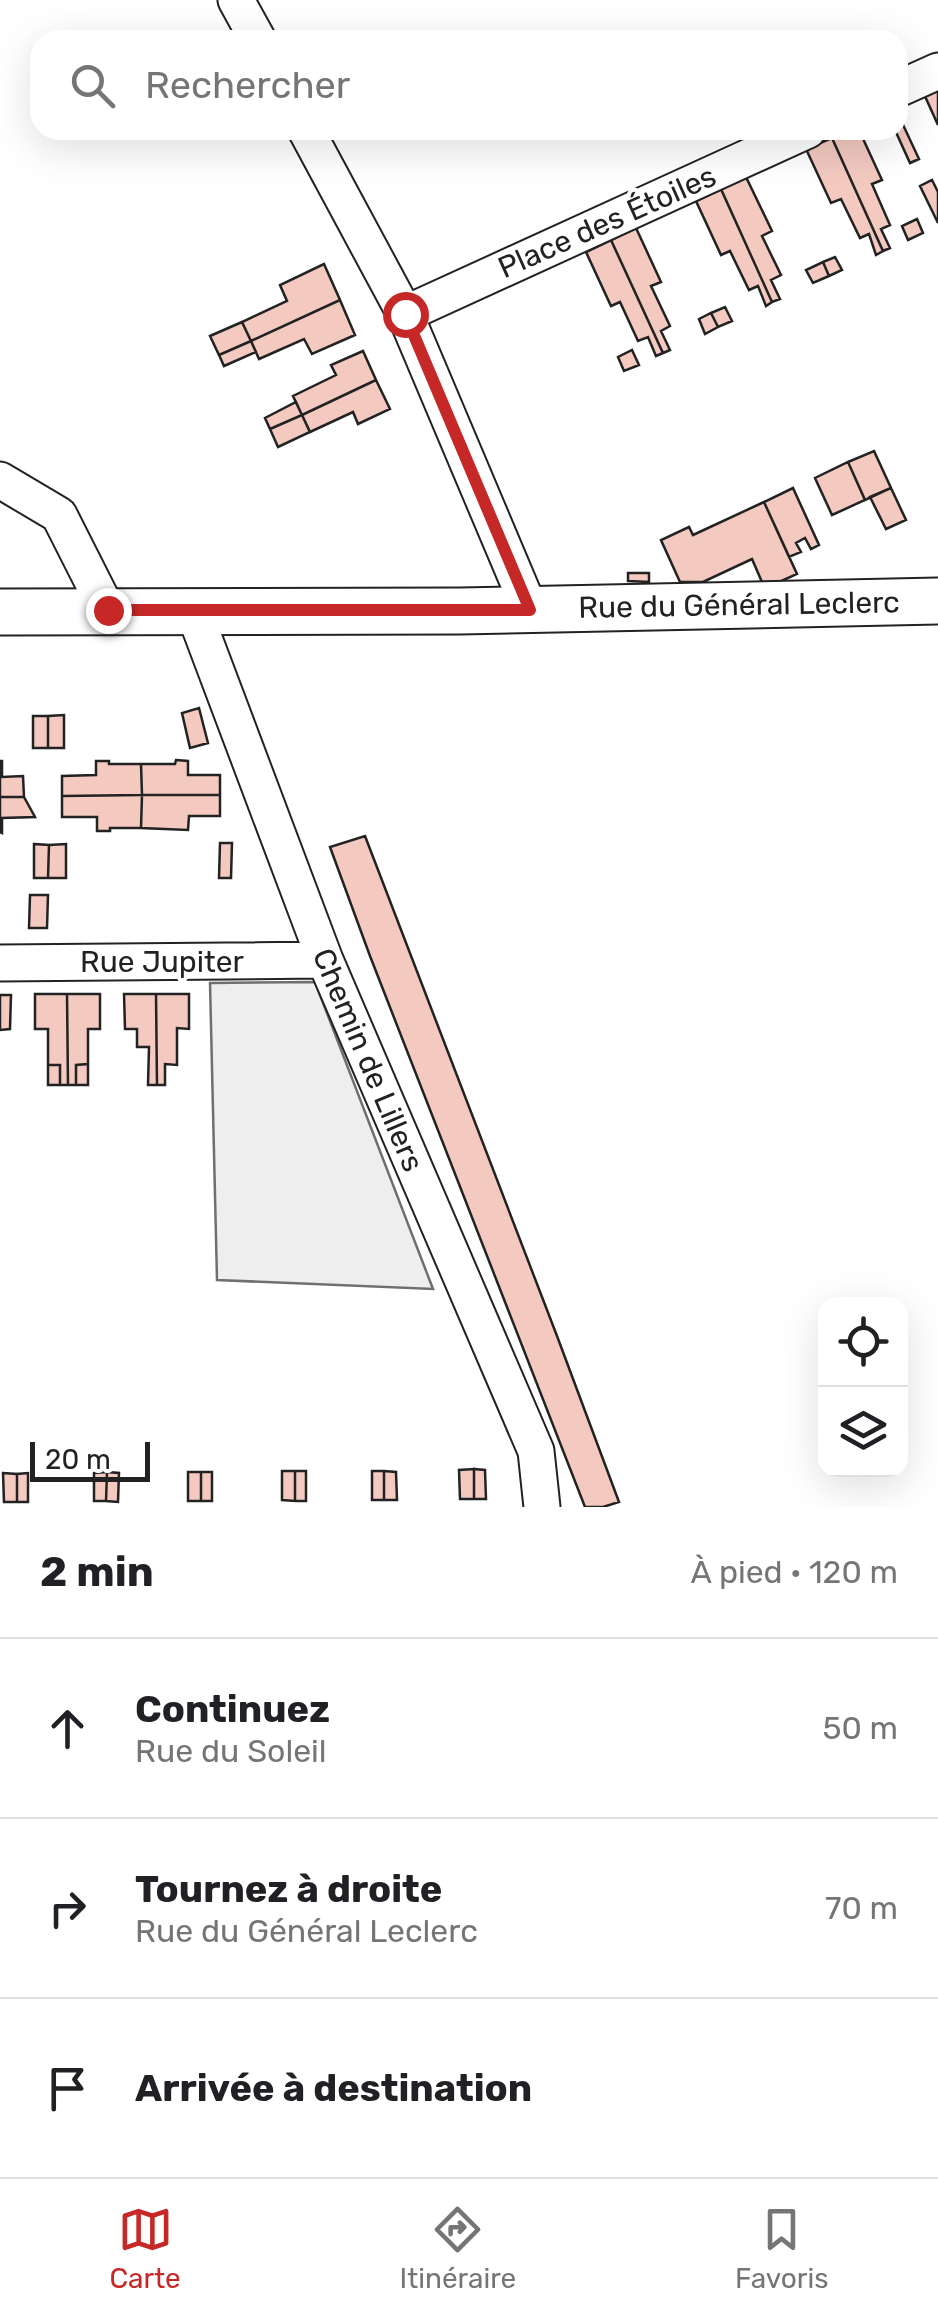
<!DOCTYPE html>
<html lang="fr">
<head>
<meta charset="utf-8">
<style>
  body { margin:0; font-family:Rubik,sans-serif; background:#f2f2f2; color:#202124 }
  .controls { position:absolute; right:30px; bottom:30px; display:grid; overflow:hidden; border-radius:20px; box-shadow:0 10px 40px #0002 }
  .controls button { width:90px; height:90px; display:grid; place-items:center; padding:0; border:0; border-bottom:2px solid #e0e0e0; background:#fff; color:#202124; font:50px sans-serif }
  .scale { position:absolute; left:30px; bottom:25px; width:120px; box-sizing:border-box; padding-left:10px; border:5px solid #222; border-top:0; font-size:28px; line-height:35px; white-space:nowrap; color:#222; -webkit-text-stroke:8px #fff; paint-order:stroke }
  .stop { position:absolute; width:30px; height:30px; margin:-22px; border:8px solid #c62828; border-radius:50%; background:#fff }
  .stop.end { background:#c62828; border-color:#fff; box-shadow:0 2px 10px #0008 }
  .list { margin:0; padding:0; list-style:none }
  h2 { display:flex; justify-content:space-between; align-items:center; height:130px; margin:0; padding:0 40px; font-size:42px }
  h2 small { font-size:32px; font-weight:400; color:#757577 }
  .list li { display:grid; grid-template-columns:65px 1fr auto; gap:30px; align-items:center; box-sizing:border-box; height:180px; padding:0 40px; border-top:2px solid #e0e0e0 }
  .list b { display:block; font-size:38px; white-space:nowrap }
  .list p { margin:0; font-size:32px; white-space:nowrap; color:#757577 }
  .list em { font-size:32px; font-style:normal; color:#757577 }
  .icon { flex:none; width:55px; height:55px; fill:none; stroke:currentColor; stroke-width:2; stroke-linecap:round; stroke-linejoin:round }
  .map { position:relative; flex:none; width:938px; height:1507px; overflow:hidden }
  .search { position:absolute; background:#fff; box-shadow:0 10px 40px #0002; left:30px; right:30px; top:30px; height:110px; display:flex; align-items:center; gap:25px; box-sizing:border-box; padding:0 35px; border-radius:30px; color:#757577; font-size:38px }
  .sheet { height:670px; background:#fff }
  nav { display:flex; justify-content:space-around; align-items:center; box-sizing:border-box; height:140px; border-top:2px solid #e0e0e0; background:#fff; font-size:28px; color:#757577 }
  nav a { display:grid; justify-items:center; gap:5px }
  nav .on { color:#c62828 }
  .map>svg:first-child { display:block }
  .green { fill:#eee; stroke:#6f6f6f; stroke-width:2.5 }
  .building { fill:#f3c9c0; stroke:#222; stroke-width:2.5 }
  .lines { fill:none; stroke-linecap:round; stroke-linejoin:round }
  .minor-casing { stroke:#222; stroke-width:39 }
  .tertiary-casing { stroke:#222; stroke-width:49 }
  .minor { stroke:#fff; stroke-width:35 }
  .tertiary { stroke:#fff; stroke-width:45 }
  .route { stroke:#c62828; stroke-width:12 }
  .labels { text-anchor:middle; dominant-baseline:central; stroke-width:8; stroke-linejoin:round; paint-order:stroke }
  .street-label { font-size:30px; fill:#222; stroke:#fff }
</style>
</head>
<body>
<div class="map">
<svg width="938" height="1507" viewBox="0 0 938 1507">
  <rect width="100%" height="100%" fill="#fff"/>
  <!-- green -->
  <path class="green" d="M315 982 433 1289 217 1280 210 983Z"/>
  <!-- building -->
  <path class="building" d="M938 87V125L924 94Z
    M898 114 919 159 910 163 895 130H898Z
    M847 130H859L882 180 872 184 890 225 881 229 890 248 883 251 832 138Z
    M832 138 883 251 876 255 869 234 860 238 841 199 831 203 806 149Z
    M746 177 772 231 762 236 781 275 771 280 780 299 772 302 721 189Z
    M932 180 938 192V223L920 186Z
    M721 189 772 302 766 306 758 286 749 290 730 251 721 255 696 201Z
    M917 219 923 233 908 240 902 226Z
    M636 228 661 282 651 286 670 326 661 331 670 350 663 353 611 240Z
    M611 240 663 353 656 356 648 337 638 341 620 302 611 306 586 252Z
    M835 257 842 270 829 276 823 262Z
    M823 262 829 276 813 283 806 270Z
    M324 264 340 300 251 341 242 322 287 301 280 285Z
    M340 300 355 335 312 354 304 339 259 359 251 341Z
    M725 307 732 321 718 327 711 313Z
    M711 313 718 327 705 334 699 319Z
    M242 322 251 341 219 355 210 336Z
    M251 341 256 352 224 366 219 355Z
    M632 350 639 365 624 371 618 357Z
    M363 351 376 380 302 415 293 396 336 375 331 365Z
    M376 380 390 409 358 424 353 412 310 432 302 415Z
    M296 402 302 415 270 429 265 418Z
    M302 415 310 432 278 447 270 429Z
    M874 451 891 488 865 500 848 462Z
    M848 462 865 500 832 515 815 478Z
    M793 488 819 545 811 549 805 538 796 543 801 552 789 557 764 502Z
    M891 488 906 520 886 529 870 497Z
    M764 502 797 574 777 583 762 582 752 559 703 582H680L661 540 689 527 693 535Z
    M628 573H649V582L628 581Z
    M199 708 208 743 190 748 182 713Z
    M64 715V748H48V716Z
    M33 716H48V748H33Z
    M176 760 188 761V775H220V795H142L141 764H175Z
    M0 761H2V777L23 776 24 797H0Z
    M96 761H109V764H141L142 795 62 796V776L96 775Z
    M142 795H220V816H189L188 830 141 828Z
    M142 795 141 828H110V831H97V817H62V796Z
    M0 797H24L35 817 2 818V833L0 832Z
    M365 836 557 1336 619 1502 603 1507H585L370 956 330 847Z
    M220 843H232L231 878H219Z
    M34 844 49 845 48 878H34Z
    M66 844V878H48L49 845Z
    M30 895H48L47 928H29Z
    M35 994H67L68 1085H60V1065H48V1029H35Z
    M67 994H100V1029H88V1064L76 1065V1085H68Z
    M124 994H156L157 1085H148L149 1047H137V1029H125Z
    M156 994H189V1029L177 1028V1065L165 1064V1085H157Z
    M0 995H11L10 1029 0 1030Z
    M88 1064V1085H76V1065Z
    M48 1065H60V1085H48Z
    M474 1469 485 1470 486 1499H474Z
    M474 1469V1499H460L459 1470Z
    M282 1471H295V1501L282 1500Z
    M295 1471H306V1501H295Z
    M372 1471H384V1500H372Z
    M384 1471 396 1472 397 1500H384Z
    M107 1472 106 1501H94V1473Z
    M107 1472 119 1473 118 1502 106 1501Z
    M188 1472H201V1501H188Z
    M201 1472H212V1501H201Z
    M3 1473 17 1474V1502H4Z
    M28 1473V1502H17V1474Z"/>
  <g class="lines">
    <!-- minor casing -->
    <g class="minor-casing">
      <path id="minor" d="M236 0 258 40
        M898 89 938 71
        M306 130 405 314 530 610
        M405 314 808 130
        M0 480 59 515 107 610
        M194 612 325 960 536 1451 542 1507
        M0 963 325 960"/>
    </g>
    <!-- tertiary casing -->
    <g class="tertiary-casing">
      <path id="tertiary" d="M0 612 460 611 938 601"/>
    </g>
    <!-- minor -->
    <use href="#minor" class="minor"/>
    <!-- tertiary -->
    <use href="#tertiary" class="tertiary"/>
  </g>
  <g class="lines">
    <!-- route -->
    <path class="route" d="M108 610H530L405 314"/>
  </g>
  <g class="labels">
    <!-- street labels -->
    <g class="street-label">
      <text transform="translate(607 222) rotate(-24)">Place des Étoiles</text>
      <text transform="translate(739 605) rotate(-1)">Rue du Général Leclerc</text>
      <text x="162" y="962">Rue Jupiter</text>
      <text transform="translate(368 1060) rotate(67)">Chemin de Lillers</text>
    </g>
  </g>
</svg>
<div class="controls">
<button><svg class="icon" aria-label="locate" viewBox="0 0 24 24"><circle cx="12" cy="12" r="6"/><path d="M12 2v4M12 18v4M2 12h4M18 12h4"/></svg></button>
<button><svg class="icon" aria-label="layers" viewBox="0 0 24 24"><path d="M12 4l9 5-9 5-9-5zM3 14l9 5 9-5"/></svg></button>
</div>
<div class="scale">20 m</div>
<div class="stop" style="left:405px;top:314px"></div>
<div class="stop end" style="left:108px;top:610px"></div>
<div class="search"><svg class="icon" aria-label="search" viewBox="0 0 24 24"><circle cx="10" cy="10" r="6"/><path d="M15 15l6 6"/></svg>Rechercher</div>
</div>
<section class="sheet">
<h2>2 min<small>À pied · 120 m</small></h2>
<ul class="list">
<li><svg class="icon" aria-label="ahead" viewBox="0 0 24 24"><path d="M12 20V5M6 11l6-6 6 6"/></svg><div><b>Continuez</b><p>Rue du Soleil</p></div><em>50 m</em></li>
<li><svg class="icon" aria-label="right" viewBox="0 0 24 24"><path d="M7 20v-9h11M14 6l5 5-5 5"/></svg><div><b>Tournez à droite</b><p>Rue du Général Leclerc</p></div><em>70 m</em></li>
<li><svg class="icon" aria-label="arrive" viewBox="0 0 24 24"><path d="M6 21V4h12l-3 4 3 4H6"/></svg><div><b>Arrivée à destination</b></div></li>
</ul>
</section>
<nav>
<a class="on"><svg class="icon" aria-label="map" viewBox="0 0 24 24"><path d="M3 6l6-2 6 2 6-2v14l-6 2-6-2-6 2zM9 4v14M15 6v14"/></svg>Carte</a>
<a><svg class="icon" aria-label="directions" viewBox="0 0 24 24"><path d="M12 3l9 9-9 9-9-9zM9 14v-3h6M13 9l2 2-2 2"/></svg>Itinéraire</a>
<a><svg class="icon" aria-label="saved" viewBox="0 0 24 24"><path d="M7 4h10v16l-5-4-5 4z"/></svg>Favoris</a>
</nav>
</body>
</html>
